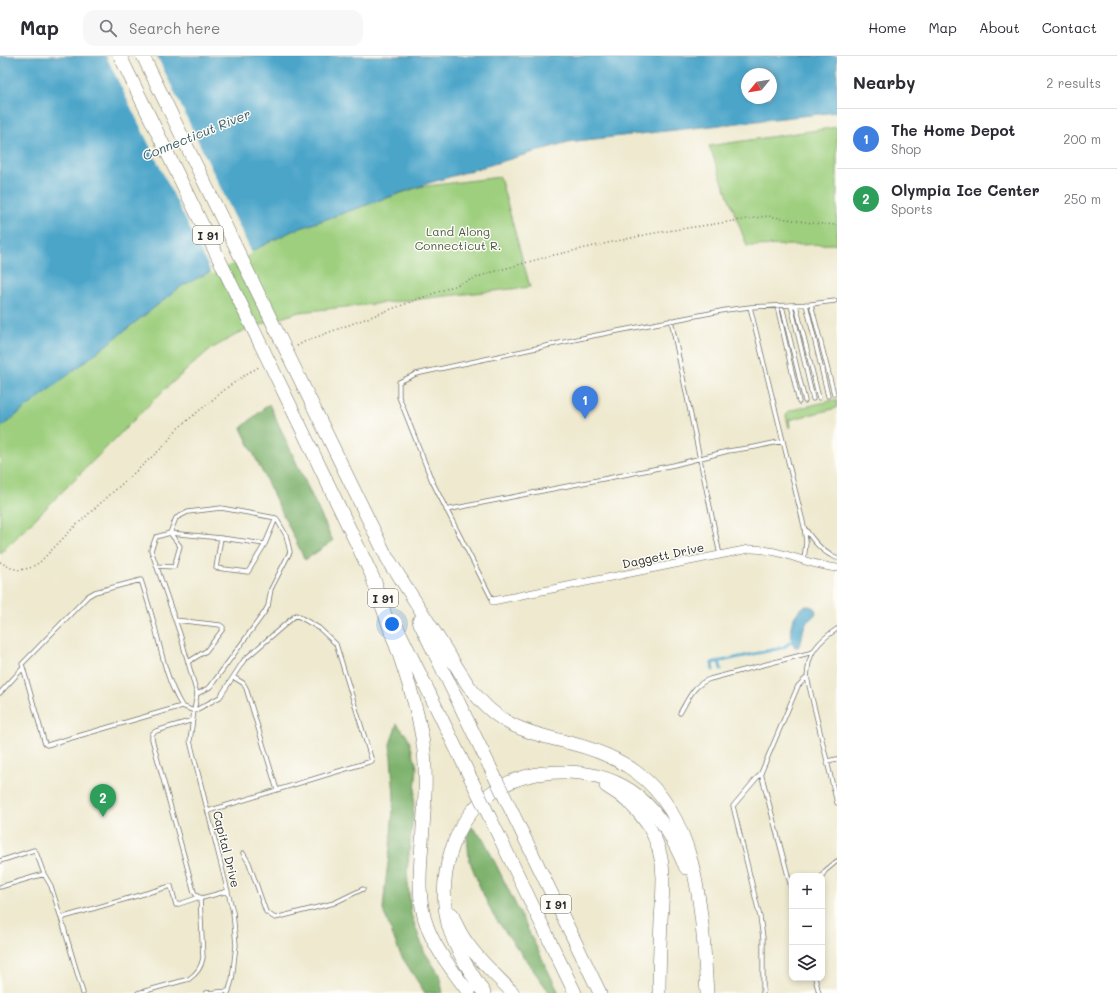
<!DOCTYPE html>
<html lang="en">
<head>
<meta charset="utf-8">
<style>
  body { margin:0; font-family:Mali,sans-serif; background:#f7f7f7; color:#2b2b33 }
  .controls { position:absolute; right:12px; bottom:12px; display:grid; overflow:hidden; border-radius:8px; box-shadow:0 2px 6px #0003 }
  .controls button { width:36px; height:36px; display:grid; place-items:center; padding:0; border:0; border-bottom:1px solid #e1e1e2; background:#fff; color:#2b2b33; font:20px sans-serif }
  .compass { position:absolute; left:741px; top:12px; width:36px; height:36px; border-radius:50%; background:#fff; box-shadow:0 2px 6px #0003; rotate:240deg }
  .you { position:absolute; left:392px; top:568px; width:14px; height:14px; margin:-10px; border:3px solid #fff; border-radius:50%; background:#1a73e8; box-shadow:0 0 0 6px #1a73e833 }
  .badge { display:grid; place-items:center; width:26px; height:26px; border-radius:50%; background:#0b8043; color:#fff; font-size:13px; font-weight:700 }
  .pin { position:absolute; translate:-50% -33px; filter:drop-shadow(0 1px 2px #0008) }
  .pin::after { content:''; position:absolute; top:21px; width:14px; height:12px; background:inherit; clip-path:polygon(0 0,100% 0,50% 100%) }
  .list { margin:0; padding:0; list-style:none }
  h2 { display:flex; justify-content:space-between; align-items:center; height:52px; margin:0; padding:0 16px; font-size:17px }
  h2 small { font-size:13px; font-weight:400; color:#7c7c81 }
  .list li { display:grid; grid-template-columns:26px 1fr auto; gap:12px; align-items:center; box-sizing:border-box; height:60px; padding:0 16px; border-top:1px solid #e1e1e2 }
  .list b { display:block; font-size:15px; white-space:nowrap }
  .list p { margin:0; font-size:13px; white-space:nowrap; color:#7c7c81 }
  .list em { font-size:13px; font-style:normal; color:#7c7c81 }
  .icon { flex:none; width:22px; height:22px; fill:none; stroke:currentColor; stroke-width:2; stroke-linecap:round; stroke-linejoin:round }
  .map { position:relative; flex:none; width:837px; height:937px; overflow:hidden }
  header { display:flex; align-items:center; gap:24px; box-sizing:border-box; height:56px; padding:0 20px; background:#fff; border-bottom:1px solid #e1e1e2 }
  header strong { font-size:19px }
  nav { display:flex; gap:22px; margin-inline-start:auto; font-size:14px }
  .search { width:280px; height:36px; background:#f7f7f7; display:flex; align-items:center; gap:10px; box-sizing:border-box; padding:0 14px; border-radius:12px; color:#7c7c81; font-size:15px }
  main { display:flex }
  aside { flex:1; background:#fff }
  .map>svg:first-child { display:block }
  .green { fill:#9ecf7e; stroke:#647d54 }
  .forest { fill:#7eb26d; stroke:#546e4c }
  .water { fill:#4ca5c9; stroke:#3c687a; fill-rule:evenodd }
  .pier { fill:#eee9cf }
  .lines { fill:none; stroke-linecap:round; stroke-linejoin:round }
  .stream { stroke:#4ca5c9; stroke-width:3 }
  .lane-casing { stroke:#6f6e64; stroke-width:5 }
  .street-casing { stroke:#6f6e64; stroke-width:8 }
  .highway-casing { stroke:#6f6e64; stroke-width:14 }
  .path { stroke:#6f6e64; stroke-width:1.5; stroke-dasharray:1 3; stroke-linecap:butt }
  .lane { stroke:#fff; stroke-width:3.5 }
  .street { stroke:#fff; stroke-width:7 }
  .highway { stroke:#fff; stroke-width:13 }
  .highway-bridge-casing { stroke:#6f6e64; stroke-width:14; stroke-linecap:butt }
  .highway-bridge { stroke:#fff; stroke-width:13 }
  .labels { text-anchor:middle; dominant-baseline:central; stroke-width:3; stroke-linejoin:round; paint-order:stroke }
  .shield { fill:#fdfcf7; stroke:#6a6a68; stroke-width:1 }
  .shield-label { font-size:11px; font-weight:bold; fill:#2b2b2b }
  .park-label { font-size:12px; fill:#4e5c44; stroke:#fdfcf7 }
  .street-label { font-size:12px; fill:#2b2b2b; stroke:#fdfcf7 }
  .water-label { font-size:13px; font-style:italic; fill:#385c6a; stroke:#fdfcf7 }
</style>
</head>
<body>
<header>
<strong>Map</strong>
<div class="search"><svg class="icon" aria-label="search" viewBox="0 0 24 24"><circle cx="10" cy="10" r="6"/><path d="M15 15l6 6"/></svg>Search here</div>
<nav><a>Home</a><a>Map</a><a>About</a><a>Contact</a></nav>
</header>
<main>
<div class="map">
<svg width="837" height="937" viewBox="0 0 837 937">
  <rect width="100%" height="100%" fill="#fdfcf7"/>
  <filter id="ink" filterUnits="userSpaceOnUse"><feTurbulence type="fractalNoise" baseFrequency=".025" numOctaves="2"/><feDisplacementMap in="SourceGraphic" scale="8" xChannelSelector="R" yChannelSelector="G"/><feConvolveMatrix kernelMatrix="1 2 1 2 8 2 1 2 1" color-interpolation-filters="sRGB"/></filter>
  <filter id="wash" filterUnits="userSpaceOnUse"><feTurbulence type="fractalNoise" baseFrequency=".012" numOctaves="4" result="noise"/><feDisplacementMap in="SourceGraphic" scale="16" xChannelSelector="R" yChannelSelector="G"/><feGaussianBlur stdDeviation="0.9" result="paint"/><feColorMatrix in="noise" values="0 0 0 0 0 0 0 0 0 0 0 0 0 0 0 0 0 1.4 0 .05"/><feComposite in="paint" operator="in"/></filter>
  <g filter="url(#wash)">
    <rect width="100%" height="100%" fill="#eee9cf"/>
    <!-- green -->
    <path class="green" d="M837 71V188L747 190 709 90Z
      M500 121 530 231 299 256 245 274 209 294 164 334 0 498V354L86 272 292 175 419 131Z
      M837 343V352L789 364 790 371 789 372V371L786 360 788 355Z"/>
    <!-- forest -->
    <path class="forest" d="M269 348 333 485 305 504 241 372Z
      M397 668 408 681 417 711 413 759 407 817 411 858 424 895 439 918 443 937H425L400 898 383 854 385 831 390 791 394 740 390 688Z
      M472 771 484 784 559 937H550L493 859 479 829 469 803 467 780Z"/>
    <!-- water -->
    <path class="water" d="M0 0H837V56L568 86 429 127 292 175 182 230 0 372ZM747 18H771V42H747Z
      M805 550C809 550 812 550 815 553L816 557C813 562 807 564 805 570 801 577 804 585 798 591H795C786 578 791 558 805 550Z"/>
    <!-- pier -->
    <path class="pier" d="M106 0H157L252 197 212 218Z"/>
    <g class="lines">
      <!-- stream -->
      <path class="stream" d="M719 605 721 613
        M713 614 712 607 777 593 784 591 792 585"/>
    </g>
  </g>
  <g filter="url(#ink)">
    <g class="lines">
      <!-- lane casing -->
      <g class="lane-casing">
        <path id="lane" d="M806 248 828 340
          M811 248 834 338
          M791 249 813 343
          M796 249 819 342
          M777 250 799 346
          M782 250 805 345
          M750 251 804 470 806 486 804 505
          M671 264 720 499
          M446 454 674 409 728 395 755 391 783 385
          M806 474C814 486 823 497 837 502
          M170 477 221 482 216 512 248 516 265 488 276 462
          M221 482 265 488
          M156 510 174 511 180 490 170 477
          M493 545 432 425 399 341V326L416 318 592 280 726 254 750 251 811 248 835 245
          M175 564 220 569 223 571V573L206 595 188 606
          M837 573C826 580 814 590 810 603 808 608 808 615 807 621L837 747
          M233 621 243 627 246 632 277 734
          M0 637 23 612
          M197 638 210 631 264 557 268 550 271 533 290 496 286 479 276 462 221 452 188 456 176 462 170 477 156 481 151 494 180 578 197 638 194 655 190 685 233 856 236 889 232 924 228 937
          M182 650 47 689 45 688 22 608 88 540 95 536 141 524C146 540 151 555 155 571 162 598 167 626 182 650L194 655 220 641 244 604 296 559 319 572 336 588 372 705 208 755
          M680 657C689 642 693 629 710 623L813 596
          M193 664 156 675 152 678V683L194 836 197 840 202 842 228 835
          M827 705 837 703
          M761 717 733 750 760 861 763 882V937
          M243 797 249 807 266 856 275 862 334 847 363 833
          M0 805 34 794 36 796 44 818 51 830 62 865
          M822 820 825 815 837 805
          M0 831 44 818
          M792 835 761 717 798 630 807 621
          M815 922 819 937
          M83 937 62 865 64 861 171 830 176 849 200 841 203 902C201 912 197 917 189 923L138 937
          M206 937 229 935"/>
      </g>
      <!-- street casing -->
      <g class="street-casing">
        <path id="street" d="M493 545 749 493C779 492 807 509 837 512"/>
      </g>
      <!-- highway casing -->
      <g class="highway-casing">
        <path id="highway" d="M313 350 392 512
          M295 359 376 528
          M389 504 468 629C497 670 524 675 570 687 594 693 616 701 636 716 701 763 702 864 707 937
          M372 521C381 546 389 571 398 595 409 628 420 661 424 695 427 726 424 756 422 786 420 815 417 843 427 870 436 895 454 916 469 937
          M419 565 490 711
          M398 573 472 725
          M606 730C640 750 662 780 663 821 663 835 662 850 661 864 660 888 659 912 659 937
          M513 758 600 937
          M495 772 575 937
          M452 858C463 891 490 913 513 937
          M484 937C470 915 455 894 448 868 437 822 452 766 491 737 513 721 541 715 568 716 594 717 618 724 638 740 661 759 674 785 686 812"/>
      </g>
      <!-- path -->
      <path class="path" d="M297 290 304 286 327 277 489 217 550 200 608 187 654 177 768 160 812 167 837 169
        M0 506 11 512 20 514 30 512 40 506 73 472 164 390 177 373 228 331 248 317 259 311"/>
      <!-- lane -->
      <use href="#lane" class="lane"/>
      <!-- street -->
      <use href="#street" class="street"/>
      <!-- highway -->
      <use href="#highway" class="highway"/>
      <!-- highway-bridge casing -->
      <g class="highway-bridge-casing">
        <path id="highway-bridge" d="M120 0 295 359
          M143 0 313 350
          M490 711 513 758
          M472 725 495 772"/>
      </g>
      <!-- highway-bridge -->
      <use href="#highway-bridge" class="highway-bridge"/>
    </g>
  </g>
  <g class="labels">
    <!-- shield labels -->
    <g class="shield">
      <rect x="193" y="170" width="30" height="18" rx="3"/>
      <rect x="368" y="533" width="30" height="18" rx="3"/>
      <rect x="541" y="839" width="30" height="18" rx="3"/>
    </g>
    <g class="shield-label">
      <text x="208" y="179">I 91</text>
      <text x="383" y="542">I 91</text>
      <text x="556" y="848">I 91</text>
    </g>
    <!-- park labels -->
    <g class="park-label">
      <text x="458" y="175">Land Along<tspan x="458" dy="14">Connecticut R.</tspan></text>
    </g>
    <!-- street labels -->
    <g class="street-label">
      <text transform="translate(663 499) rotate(-12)">Daggett Drive</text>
      <text transform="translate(227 793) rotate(76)">Capital Drive</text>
    </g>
    <!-- water labels -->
    <g class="water-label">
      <text transform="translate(196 78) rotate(-22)">Connecticut River</text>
    </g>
  </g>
</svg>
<div class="controls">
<button>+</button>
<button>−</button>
<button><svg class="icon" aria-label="layers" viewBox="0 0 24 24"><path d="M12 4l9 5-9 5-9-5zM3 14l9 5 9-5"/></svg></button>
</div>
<svg class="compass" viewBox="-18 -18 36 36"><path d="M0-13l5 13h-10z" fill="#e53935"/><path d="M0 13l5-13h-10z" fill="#7c7c81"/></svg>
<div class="you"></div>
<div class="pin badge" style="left:585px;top:363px;background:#3f7fe0">1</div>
<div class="pin badge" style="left:103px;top:761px;background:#2e9e5b">2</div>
</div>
<aside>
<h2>Nearby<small>2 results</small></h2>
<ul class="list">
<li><span class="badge" style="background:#3f7fe0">1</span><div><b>The Home Depot</b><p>Shop</p></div><em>200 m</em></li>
<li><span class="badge" style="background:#2e9e5b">2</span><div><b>Olympia Ice Center</b><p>Sports</p></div><em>250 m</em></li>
</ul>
</aside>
</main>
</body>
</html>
